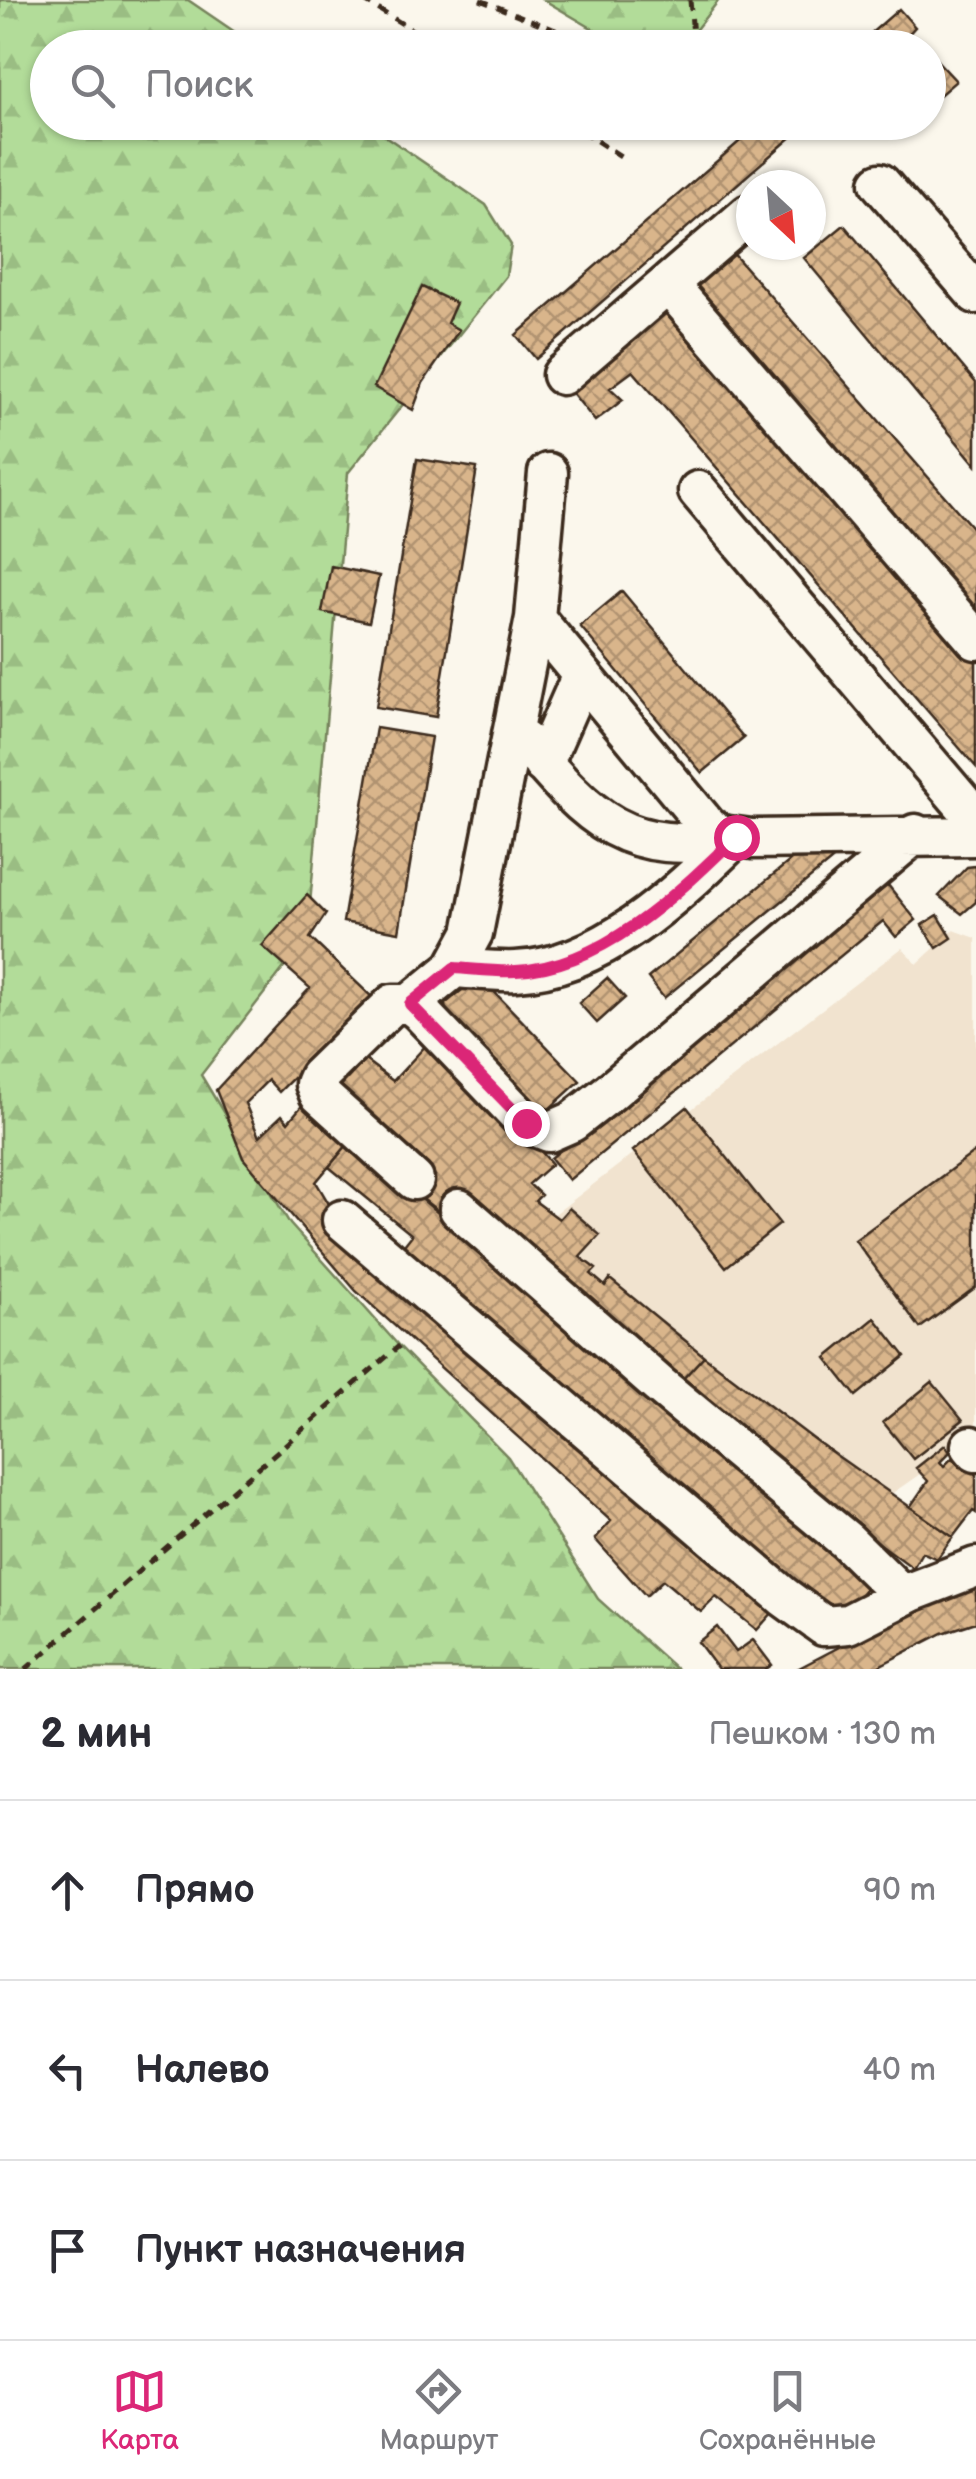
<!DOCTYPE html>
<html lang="ru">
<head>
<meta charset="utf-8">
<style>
  body { margin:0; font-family:"Balsamiq Sans",sans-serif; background:#f7f7f7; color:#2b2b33 }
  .compass { position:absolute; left:736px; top:170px; width:90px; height:90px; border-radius:50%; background:#fff; box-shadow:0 2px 8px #0004; rotate:154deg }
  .stop { position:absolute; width:30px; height:30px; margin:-22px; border:8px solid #db2777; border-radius:50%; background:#fff }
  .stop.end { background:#db2777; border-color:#fff; box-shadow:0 2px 10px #0008 }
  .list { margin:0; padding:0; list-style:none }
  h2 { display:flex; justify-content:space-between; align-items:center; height:130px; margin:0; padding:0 40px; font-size:42px }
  h2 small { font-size:32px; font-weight:400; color:#7c7c81 }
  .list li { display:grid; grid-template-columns:65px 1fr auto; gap:30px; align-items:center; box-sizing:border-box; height:180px; padding:0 40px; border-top:2px solid #e1e1e2 }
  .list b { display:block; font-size:38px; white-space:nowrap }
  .list em { font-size:32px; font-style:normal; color:#7c7c81 }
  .icon { flex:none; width:55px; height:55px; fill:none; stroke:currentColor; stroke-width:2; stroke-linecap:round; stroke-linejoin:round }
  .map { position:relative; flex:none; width:976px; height:1669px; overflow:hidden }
  .search { position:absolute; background:#fff; box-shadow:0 2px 8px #0004; left:30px; right:30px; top:30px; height:110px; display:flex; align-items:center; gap:25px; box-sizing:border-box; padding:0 35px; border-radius:55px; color:#7c7c81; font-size:38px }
  .sheet { height:670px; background:#fff }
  nav { display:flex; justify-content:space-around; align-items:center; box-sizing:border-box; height:140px; border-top:2px solid #e1e1e2; background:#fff; font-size:28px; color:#7c7c81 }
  nav a { display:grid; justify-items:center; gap:5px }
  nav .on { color:#db2777 }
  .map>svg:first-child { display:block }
  .built { fill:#f1e3cf }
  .forest { fill:url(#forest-firs); stroke:#76835c; stroke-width:2.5 }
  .building { fill:url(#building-cross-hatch); stroke:#3b2a1e; stroke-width:2.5 }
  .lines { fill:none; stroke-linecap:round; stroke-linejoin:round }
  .minor-casing { stroke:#3b2a1e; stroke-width:45 }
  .path { stroke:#3b2a1e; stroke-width:5; stroke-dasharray:10 8; stroke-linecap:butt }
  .minor { stroke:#fbf7ec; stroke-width:38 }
  .route { stroke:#db2777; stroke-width:12 }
</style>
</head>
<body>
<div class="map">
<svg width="976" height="1669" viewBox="0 0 976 1669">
  <defs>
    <pattern id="forest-firs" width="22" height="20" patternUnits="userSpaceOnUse" patternTransform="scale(2.5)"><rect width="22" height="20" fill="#b2dc99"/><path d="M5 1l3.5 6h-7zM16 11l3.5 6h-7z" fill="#9abd83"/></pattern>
    <pattern id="building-cross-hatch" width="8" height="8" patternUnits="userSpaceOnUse" patternTransform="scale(2.5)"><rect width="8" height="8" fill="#d9b58b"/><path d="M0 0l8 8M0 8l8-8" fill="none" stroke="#b19371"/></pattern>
  </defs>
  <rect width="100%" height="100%" fill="#fbf7ec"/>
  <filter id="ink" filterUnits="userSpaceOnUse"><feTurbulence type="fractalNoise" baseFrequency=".01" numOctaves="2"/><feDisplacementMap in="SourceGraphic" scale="20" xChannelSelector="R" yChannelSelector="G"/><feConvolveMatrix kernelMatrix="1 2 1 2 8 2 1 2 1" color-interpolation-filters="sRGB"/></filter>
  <g filter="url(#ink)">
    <!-- built -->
    <path class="built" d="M954 930 976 938V1435L828 1538 513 1246 902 948 917 964Z"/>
    <!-- forest -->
    <path class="forest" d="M0 0H188L257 47 48 48V122L366 123 486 205 511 245 506 276 348 473 307 938 201 1075 290 1224 399 1346 508 1457 598 1599 676 1669H0Z
      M544 0H719L682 47H624Z"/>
    <!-- building -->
    <path class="building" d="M899 9 915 27 896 48H854Z
      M931 54 956 81 928 105V57Z
      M762 122H785L795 134 536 359 516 335Z
      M844 225 976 383V465L804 258Z
      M724 243 976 532V613L684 279Z
      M422 287 456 303 447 323 459 330 423 383 413 410 374 387Z
      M661 301 937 610 976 658V767L633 371 610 388 623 400 595 421 565 384Z
      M417 459 477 468 436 717 376 707Z
      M331 566 379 576 369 622 322 612Z
      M622 591 744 738 702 773 580 626Z
      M376 728 431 737 399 932 343 922Z
      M807 847 837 856 664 998 648 978Z
      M976 866V902L962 914 939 896 967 867Z
      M888 885 916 920 896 937 883 921 569 1180 551 1158Z
      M307 895 326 914 310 938 374 999 297 1081 293 1078 279 1092 268 1080 245 1103 259 1137 282 1115 288 1122 306 1101 352 1139 316 1182 352 1243 782 1602 757 1630 716 1597 701 1612 663 1580 646 1596 595 1539 611 1521 356 1291 243 1158 216 1090 310 988 262 946Z
      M938 915 952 938 937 948 922 925Z
      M479 976 580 1081 548 1110 528 1109 447 1025 445 1004Z
      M607 978 625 998 597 1023 579 1003Z
      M429 1042 496 1100 552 1164 529 1184 541 1195 535 1201 559 1219 569 1208 600 1235 580 1257 596 1269 591 1274 605 1286 610 1279 704 1356 682 1380 460 1189 439 1212 419 1196 435 1176 338 1089 365 1060 393 1081Z
      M687 1107 780 1224 726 1267 633 1151Z
      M352 1139 869 1584 852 1605 849 1601 837 1613 785 1576 397 1254 412 1235 329 1167Z
      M976 1151V1287L920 1328 855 1240Z
      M875 1318 905 1356 856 1396 826 1358Z
      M704 1356 816 1441 953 1537 937 1559 922 1552 913 1568 826 1504 682 1380Z
      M932 1382 963 1420 913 1459 883 1422Z
      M945 1445 950 1452 940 1462 944 1466 952 1458 960 1467 965 1461 976 1472V1513L973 1511 953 1537 910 1507 928 1481 916 1468Z
      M976 1584V1622L943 1633 873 1669H797L918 1606Z
      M717 1627 736 1652 753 1640 772 1665 766 1669H718L698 1642Z"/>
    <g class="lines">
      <!-- minor casing -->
      <g class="minor-casing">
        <path id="minor" d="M880 183 976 294
          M668 284 976 640
          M562 375 749 214
          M548 473 535 618 708 827 721 835 752 839 976 836
          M698 491 976 819
          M512 734 524 741C591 820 626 858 736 837
          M543 764 582 675
          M454 968C474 969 496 972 516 971 603 967 677 894 736 837
          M410 1004 454 968 473 933 535 618
          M414 1180 319 1094 315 1084 318 1077 393 1004H410L419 1011 526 1123 549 1132 572 1122 609 1093 915 834
          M459 1209 659 1385 847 1541 903 1596
          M342 1220 784 1597 824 1626 848 1624 911 1592 976 1567
          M971 1446 976 1452"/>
      </g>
      <!-- path -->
      <path class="path" d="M363 0 442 48
        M480 0 601 48
        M690 0 694 48
        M566 122 624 158
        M26 1669 399 1346"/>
      <!-- minor -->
      <use href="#minor" class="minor"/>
    </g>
  </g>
  <g class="lines" filter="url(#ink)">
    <!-- route -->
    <path class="route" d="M526 1123 410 1004 454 968C474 969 495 972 516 971 603 967 677 894 736 837"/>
  </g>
</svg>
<svg class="compass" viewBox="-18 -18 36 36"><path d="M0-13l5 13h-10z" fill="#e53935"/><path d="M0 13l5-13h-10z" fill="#7c7c81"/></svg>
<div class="stop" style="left:736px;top:837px"></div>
<div class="stop end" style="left:526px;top:1123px"></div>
<div class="search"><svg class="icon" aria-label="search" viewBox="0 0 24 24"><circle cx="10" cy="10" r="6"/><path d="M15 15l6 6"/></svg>Поиск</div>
</div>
<section class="sheet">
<h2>2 мин<small>Пешком · 130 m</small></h2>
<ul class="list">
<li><svg class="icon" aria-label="ahead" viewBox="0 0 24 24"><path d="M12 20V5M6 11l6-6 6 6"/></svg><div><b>Прямо</b></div><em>90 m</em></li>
<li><svg class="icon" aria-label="left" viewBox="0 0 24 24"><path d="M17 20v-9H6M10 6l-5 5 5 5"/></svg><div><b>Налево</b></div><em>40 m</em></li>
<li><svg class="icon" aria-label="arrive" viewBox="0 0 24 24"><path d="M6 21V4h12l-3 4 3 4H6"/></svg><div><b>Пункт назначения</b></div></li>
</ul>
</section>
<nav>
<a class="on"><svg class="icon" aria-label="map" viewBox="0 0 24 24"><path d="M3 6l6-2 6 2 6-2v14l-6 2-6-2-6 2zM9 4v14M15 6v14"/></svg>Карта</a>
<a><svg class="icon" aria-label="directions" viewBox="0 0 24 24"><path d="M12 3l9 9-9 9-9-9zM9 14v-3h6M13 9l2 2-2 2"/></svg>Маршрут</a>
<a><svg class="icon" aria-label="saved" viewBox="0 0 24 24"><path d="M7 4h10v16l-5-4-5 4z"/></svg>Сохранённые</a>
</nav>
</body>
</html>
